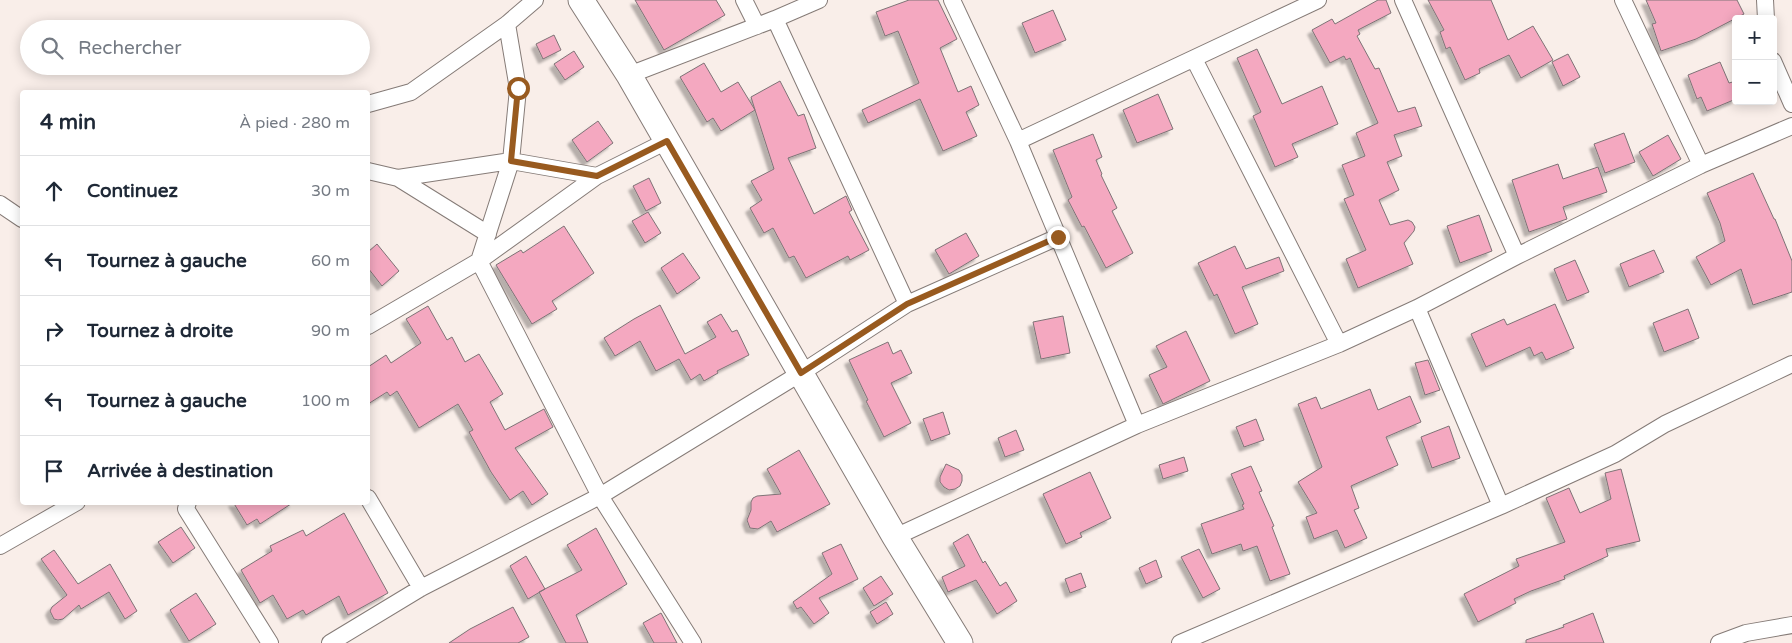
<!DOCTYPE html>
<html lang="fr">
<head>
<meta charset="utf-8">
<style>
  body { margin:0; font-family:"Varela Round",sans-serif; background:#f2f2f3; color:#1f2937 }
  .controls { position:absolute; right:15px; top:15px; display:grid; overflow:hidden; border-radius:5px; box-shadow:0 2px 12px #0003 }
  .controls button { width:45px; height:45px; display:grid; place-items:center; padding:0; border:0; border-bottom:1px solid #e0e1e3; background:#fff; color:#1f2937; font:25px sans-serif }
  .stop { position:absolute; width:15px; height:15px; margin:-11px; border:4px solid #985a1f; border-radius:50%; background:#fff }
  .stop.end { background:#985a1f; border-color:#fff; box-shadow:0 1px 5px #0008 }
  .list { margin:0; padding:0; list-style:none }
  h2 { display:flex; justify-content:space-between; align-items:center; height:65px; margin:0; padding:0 20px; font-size:21px }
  h2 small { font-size:16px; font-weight:400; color:#747a83 }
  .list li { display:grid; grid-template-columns:32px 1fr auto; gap:15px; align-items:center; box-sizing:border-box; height:70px; padding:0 20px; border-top:1px solid #e0e1e3 }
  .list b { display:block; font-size:19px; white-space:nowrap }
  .list em { font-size:16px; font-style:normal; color:#747a83 }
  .icon { flex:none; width:28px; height:28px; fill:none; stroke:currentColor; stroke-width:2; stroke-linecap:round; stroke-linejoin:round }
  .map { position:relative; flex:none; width:1792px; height:643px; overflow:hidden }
  .search { position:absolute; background:#fff; box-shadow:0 2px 12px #0003; left:20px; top:20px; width:350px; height:55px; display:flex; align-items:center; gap:12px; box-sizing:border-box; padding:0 18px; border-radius:28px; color:#747a83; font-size:19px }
  .panel { position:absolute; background:#fff; box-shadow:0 2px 12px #0003; left:20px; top:90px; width:350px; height:415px; border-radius:5px }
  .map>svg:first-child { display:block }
  .building { fill:#f4a8c0; stroke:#7e7376; filter:url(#shadow) }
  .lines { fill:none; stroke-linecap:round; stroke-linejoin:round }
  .minor-casing { stroke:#857b77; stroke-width:18 }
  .primary-casing { stroke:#857b77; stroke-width:27 }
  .minor { stroke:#fff; stroke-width:16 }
  .primary { stroke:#fff; stroke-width:25 }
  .route { stroke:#985a1f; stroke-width:6 }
</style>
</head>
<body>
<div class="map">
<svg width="1792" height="643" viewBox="0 0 1792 643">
  <defs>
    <filter id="shadow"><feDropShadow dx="-4.5" dy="4.5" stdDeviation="1" flood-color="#0004"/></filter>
  </defs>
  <rect width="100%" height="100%" fill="#f9eee9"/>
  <!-- building -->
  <path class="building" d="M635 0H716L725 15 664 50Z
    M909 0H938L957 39 940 48 958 92 971 86 979 105 966 112 977 136 943 151 920 99 868 123 862 110 919 83 898 31 885 36 876 12Z
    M1378 0H1386L1391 13 1358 30 1360 34 1357 36 1375 69 1379 68 1398 112 1415 107 1422 126 1394 135 1402 156 1387 162 1399 190 1379 200 1390 225 1408 220 1412 222 1415 227 1414 231 1404 243 1413 264 1358 288 1346 259 1366 250 1344 199 1354 195 1342 165 1365 156 1356 133 1378 123 1350 58 1346 60 1344 56 1330 63 1312 30 1332 19 1335 24Z
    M1428 0H1491L1508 40 1533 26 1553 60 1521 78 1509 55 1479 69 1480 73 1465 80 1450 47 1446 49 1440 32 1444 30Z
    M1646 0H1737L1744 14 1696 39 1661 51 1652 24 1656 23Z
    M1053 10 1066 40 1035 53 1022 23Z
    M554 35 561 50 543 59 536 44Z
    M1257 49 1282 104 1322 86 1338 124 1292 144 1298 157 1275 167 1253 116 1261 112 1237 58Z
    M574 51 584 67 565 80 554 64Z
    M1568 54 1580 77 1563 86 1552 62Z
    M1720 62 1729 83 1736 81V99L1707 111 1701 97 1697 99 1688 75Z
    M704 63 721 92 738 82 755 110 751 97 780 81 798 116 804 114 816 148 788 158 814 214 846 196 852 210 849 212 869 250 850 260 848 256 806 278 794 256 789 258 773 228 764 233 750 208 762 200 751 181 774 169 755 110 721 131 713 118 707 122 680 77Z
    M1158 94 1173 129 1137 143 1123 110Z
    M598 121 613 143 587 162 572 140Z
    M1624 133 1635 162 1605 173 1594 144Z
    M1093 134 1102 157 1096 160 1102 174 1101 175 1117 208 1112 211 1133 253 1106 268 1084 226 1082 227 1068 200 1072 197 1053 150Z
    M1668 135 1681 159 1653 176 1639 152Z
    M1558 164 1563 179 1598 167 1607 192 1563 207 1567 219 1529 232 1512 180Z
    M1753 173 1774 219H1775L1792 261V292L1753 305 1741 269 1711 285 1696 257 1725 241 1720 223 1707 193Z
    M649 178 661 203 646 211 633 186Z
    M648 212 661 233 645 243 632 221Z
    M1479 215 1492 251 1460 263 1447 226Z
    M564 226 594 273 552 301 557 309 532 324 496 265 521 250 523 253Z
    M966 233 979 256 949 274 935 250Z
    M377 244 399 271 382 286 368 268V252Z
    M1235 246 1246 269 1279 257 1284 271 1242 287 1258 324 1235 334 1217 294 1214 296 1198 263Z
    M1654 250 1664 272 1629 287 1620 264Z
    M683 253 700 278 677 294 661 268Z
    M1575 260 1589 292 1567 301 1554 269Z
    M1555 304 1574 348 1546 360 1542 352 1534 356 1530 347 1486 367 1471 334 1504 319 1507 325Z
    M660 305 685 354 716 337 707 322 721 314 732 332 737 330 749 355 717 371 718 373 704 381 700 374 691 380 679 359 656 371 640 341 615 356 604 338 634 319Z
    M428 306 447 340 452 337 465 362 479 354 503 394 490 402 505 430 544 409 553 427 515 448 548 494 532 505 523 491 510 500 491 472 469 432 473 430 458 404 419 428 397 391 390 396 387 392 368 404V367L386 355 391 363 421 343 406 319Z
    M1688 309 1699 338 1664 352 1653 323Z
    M1063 316 1070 353 1041 359 1033 322Z
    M1186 331 1210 381 1163 404 1149 375 1167 367 1156 346Z
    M888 342 893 354 901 350 912 373 891 383 911 423 884 437 866 401 868 400 849 360Z
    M1428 360 1440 390 1425 395 1415 363Z
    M1370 389 1378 410 1410 396 1421 422 1386 437 1398 465 1351 486 1359 508 1354 510 1367 538 1345 548 1337 530 1314 539 1306 517 1317 513 1298 482 1322 467 1298 404 1316 397 1321 409Z
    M943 412 950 434 931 441 923 419Z
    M1256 419 1264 440 1244 447 1236 427Z
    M1449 426 1460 458 1432 468 1421 437Z
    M1016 430 1024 450 1005 457 998 438Z
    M799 450 830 504 777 532 771 521 758 529 750 528 747 520 751 510V502L753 498 757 496 781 494 767 469Z
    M1184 457 1188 471 1163 479 1159 465Z
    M946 464 959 470 962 475V481L960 486 955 489 949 490 944 487 940 482V477Z
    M1251 466 1262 491 1259 492 1274 526 1272 527 1290 574 1270 581 1257 546 1243 551 1241 544 1212 554 1201 524 1244 509 1242 505 1244 504 1231 474Z
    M1621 469 1640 541 1606 549 1608 556 1564 576 1565 579 1531 591 1514 599 1516 603 1478 622 1464 594 1519 566 1516 559 1565 542 1546 498 1569 488 1580 513 1611 499 1605 473Z
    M1090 472 1111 518 1080 533 1082 537 1066 544 1043 494Z
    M233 502H294L260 524 257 519 247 525Z
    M344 513 388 593 348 615 339 596 306 615 303 610 287 619 273 595 260 603 241 570 272 551 270 546 303 530 306 536Z
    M181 527 195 548 173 563 158 542Z
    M596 528 627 584 576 615 588 643H566L539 592 582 570 567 545Z
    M968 534 983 563 985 561 1000 586 1006 582 1017 601 997 614 976 580 948 592 942 577 965 566 953 543Z
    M841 544 858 579 819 598 829 613 814 624 801 607 797 609 793 602 832 574 822 553Z
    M1199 549 1220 589 1203 598 1181 557Z
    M54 550 78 584 110 564 137 611 125 619 109 592 81 609 79 605 63 619 58 620 54 619 50 611 52 607 67 595 41 559Z
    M526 556 545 589 528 599 510 566Z
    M1156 560 1162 577 1146 584 1139 568Z
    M1081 573 1086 587 1070 593 1065 579Z
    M881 576 893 594 874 606 863 588Z
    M196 593 216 624 189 641 170 610Z
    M886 602 893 614 877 624 870 612Z
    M513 607 529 637 518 643H449L470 629Z
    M661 613 677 643H654L643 623Z
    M1593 613 1604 643H1526V640L1564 627 1563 625Z"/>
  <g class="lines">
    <!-- minor casing -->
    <g class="minor-casing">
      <path id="minor" d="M744 0 757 26
        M952 0 1018 141 1137 425
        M1403 0 1517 256
        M1623 0 1701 165
        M1765 0 1766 19
        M775 19 907 304
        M507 24 518 89 511 161 479 261 600 496 693 643
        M1194 59 1339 344
        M1773 61 1792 104
        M629 75 775 19 819 0
        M368 104 411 92 507 24 535 0
        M1018 141 1318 0
        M368 171 398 178 488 234
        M398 178 511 161 597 176
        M0 204 22 219
        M1417 308 1501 506
        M368 326 479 261 597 176 667 141
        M368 498 421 588
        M188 502 186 509 270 643
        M895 537 1137 425 1339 344 1417 308 1517 256 1701 165 1792 126
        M0 546 77 502
        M330 643 421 588 600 496 801 373 907 304 1058 237
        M1180 643 1501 506 1615 454 1665 424 1792 364
        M1719 643 1746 633 1792 625"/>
    </g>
    <!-- primary casing -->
    <g class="primary-casing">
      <path id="primary" d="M581 0 629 75 895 537 960 643"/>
    </g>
    <!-- minor -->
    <use href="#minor" class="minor"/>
    <!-- primary -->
    <use href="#primary" class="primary"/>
  </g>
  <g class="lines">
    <!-- route -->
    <path class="route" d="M518 88 511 161 597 176 667 141 801 373 907 304 1058 237"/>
  </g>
</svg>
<div class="controls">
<button>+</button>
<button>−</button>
</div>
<div class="stop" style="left:518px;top:88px"></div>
<div class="stop end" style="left:1058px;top:237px"></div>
<div class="search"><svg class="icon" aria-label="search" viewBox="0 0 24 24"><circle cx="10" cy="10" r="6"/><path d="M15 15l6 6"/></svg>Rechercher</div>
<section class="panel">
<h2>4 min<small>À pied · 280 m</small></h2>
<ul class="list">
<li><svg class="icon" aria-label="ahead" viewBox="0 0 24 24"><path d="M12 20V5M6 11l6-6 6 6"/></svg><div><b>Continuez</b></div><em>30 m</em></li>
<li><svg class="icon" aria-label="left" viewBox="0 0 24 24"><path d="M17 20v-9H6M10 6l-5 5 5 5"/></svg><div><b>Tournez à gauche</b></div><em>60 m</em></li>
<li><svg class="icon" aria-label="right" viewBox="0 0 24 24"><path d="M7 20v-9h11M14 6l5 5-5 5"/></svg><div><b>Tournez à droite</b></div><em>90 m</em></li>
<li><svg class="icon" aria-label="left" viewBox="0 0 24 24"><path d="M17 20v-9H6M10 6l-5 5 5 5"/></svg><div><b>Tournez à gauche</b></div><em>100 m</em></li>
<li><svg class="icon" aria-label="arrive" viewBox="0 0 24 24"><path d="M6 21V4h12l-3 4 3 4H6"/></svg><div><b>Arrivée à destination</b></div></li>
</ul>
</section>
</div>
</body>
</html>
